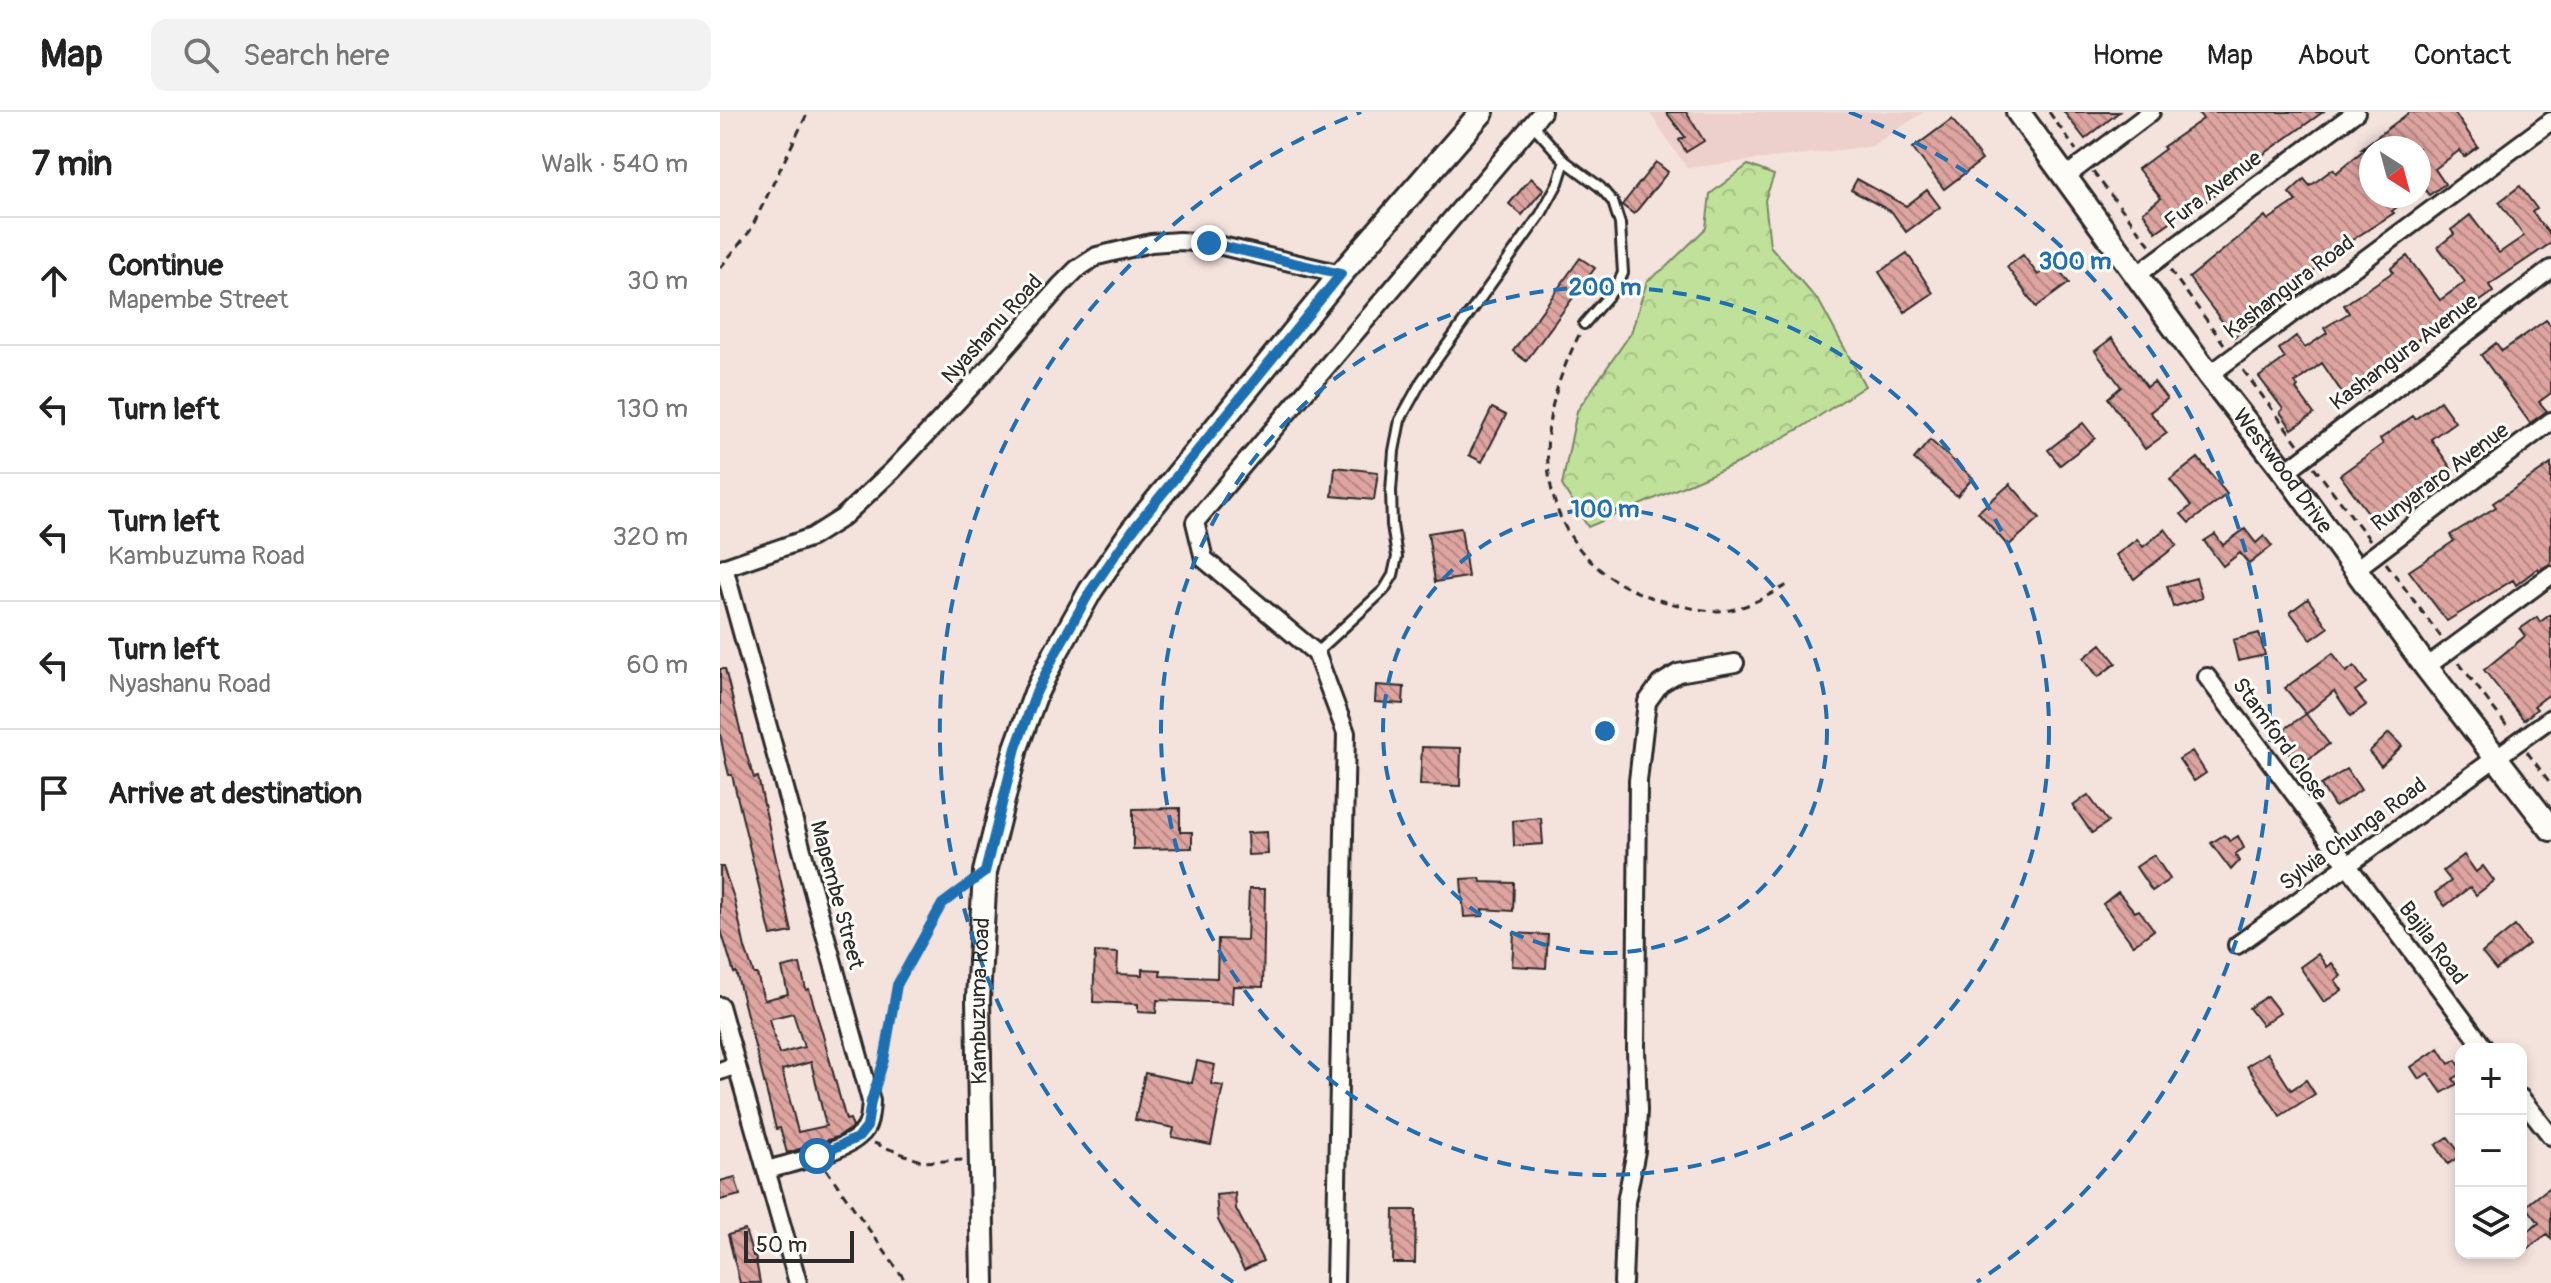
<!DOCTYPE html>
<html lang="en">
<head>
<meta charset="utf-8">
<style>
  body { margin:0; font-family:Pangolin,sans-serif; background:#f2f2f2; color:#222 }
  .controls { position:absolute; right:24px; bottom:24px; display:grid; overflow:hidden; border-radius:16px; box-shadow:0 4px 12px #0003 }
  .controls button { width:72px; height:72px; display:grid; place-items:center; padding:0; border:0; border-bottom:2px solid #e0e0e0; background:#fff; color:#222; font:40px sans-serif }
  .compass { position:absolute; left:1639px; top:24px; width:72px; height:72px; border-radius:50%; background:#fff; box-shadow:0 4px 12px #0003; rotate:144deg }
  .scale { position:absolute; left:24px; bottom:20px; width:110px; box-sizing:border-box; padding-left:8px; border:4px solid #2b2b2b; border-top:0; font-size:22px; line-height:28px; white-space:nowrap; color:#2b2b2b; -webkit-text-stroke:6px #fdfcf7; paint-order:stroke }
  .stop { position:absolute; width:24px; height:24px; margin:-18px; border:6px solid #1f6fb2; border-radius:50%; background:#fff }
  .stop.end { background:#1f6fb2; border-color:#fff; box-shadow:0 2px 8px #0008 }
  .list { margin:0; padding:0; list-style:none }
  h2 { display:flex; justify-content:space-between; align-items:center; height:104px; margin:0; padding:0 32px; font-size:34px }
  h2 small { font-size:26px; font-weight:400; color:#767676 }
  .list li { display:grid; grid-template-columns:52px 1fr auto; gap:24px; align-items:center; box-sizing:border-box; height:128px; padding:0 32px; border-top:2px solid #e0e0e0 }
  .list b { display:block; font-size:30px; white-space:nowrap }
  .list p { margin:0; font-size:26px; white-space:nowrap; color:#767676 }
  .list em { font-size:26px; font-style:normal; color:#767676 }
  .icon { flex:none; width:44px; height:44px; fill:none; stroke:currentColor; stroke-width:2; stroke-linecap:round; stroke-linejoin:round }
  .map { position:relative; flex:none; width:1831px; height:1171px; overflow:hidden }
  header { display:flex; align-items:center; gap:48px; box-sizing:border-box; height:112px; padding:0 40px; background:#fff; border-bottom:2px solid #e0e0e0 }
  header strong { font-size:38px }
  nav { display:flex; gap:44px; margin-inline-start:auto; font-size:28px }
  .search { width:560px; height:72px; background:#f2f2f2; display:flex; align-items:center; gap:20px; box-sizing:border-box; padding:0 28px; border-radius:16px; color:#767676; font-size:30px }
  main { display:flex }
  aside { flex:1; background:#fff }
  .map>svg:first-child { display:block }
  .built { fill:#edcfcb }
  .forest { fill:url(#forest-crowns); stroke:#768662; stroke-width:2 }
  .building { fill:url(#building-back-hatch); stroke:#2b2b2b; stroke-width:2; fill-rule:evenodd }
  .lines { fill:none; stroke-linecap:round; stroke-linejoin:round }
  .lane-casing { stroke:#2b2b2b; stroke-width:14 }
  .street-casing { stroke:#2b2b2b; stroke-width:22 }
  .secondary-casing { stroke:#2b2b2b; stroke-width:28 }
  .path { stroke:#2b2b2b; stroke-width:3; stroke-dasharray:8 6; stroke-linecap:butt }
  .lane { stroke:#fdfcf7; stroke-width:8 }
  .street { stroke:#fdfcf7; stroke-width:16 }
  .secondary { stroke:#fdfcf7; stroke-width:22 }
  .route { stroke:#1f6fb2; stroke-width:10 }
  .ring { fill:none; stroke:#1f6fb2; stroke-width:4; stroke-dasharray:14 10 }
  .labels { text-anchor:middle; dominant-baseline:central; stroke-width:6; stroke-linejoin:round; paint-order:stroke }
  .street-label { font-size:22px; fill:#2b2b2b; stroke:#fdfcf7 }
  .centre { fill:#1f6fb2; stroke:#fdfcf7; stroke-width:4 }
  .ring-label { font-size:24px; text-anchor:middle; font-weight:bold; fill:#1f6fb2; stroke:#fdfcf7; stroke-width:6; stroke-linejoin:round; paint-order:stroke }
</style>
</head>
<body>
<header>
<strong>Map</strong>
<div class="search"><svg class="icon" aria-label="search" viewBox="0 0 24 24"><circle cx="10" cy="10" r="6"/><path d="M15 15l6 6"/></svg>Search here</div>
<nav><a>Home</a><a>Map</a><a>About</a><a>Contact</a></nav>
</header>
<main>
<aside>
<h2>7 min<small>Walk · 540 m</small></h2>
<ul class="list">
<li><svg class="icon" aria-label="ahead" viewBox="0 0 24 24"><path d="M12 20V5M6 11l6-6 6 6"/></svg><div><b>Continue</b><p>Mapembe Street</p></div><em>30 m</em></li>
<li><svg class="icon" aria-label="left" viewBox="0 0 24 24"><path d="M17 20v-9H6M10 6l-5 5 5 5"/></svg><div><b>Turn left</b></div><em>130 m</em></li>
<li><svg class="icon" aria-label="left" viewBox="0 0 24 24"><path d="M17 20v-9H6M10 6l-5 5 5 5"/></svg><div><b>Turn left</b><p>Kambuzuma Road</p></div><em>320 m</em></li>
<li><svg class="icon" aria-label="left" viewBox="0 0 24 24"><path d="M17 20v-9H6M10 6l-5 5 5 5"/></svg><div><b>Turn left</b><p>Nyashanu Road</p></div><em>60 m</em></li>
<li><svg class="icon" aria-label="arrive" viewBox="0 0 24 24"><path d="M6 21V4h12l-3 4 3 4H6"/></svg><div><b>Arrive at destination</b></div></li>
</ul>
</aside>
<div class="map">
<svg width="1831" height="1171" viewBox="0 0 1831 1171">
  <defs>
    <pattern id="forest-crowns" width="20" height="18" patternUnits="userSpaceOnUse" patternTransform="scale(2)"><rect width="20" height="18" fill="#c0e19a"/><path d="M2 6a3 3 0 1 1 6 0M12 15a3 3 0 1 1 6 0" fill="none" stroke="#a5c185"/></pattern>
    <pattern id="building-back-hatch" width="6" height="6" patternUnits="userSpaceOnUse" patternTransform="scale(2)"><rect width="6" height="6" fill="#dea4a0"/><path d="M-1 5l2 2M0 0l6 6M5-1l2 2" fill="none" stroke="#b48683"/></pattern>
  </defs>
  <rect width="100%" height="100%" fill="#f4e2dd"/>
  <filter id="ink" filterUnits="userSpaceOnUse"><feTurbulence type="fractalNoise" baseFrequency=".0125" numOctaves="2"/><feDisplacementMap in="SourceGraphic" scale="16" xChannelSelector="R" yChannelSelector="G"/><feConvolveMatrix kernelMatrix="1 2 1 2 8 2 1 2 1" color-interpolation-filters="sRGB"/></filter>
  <g filter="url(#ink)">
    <!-- built -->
    <path class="built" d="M929 0H1204L1152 34 967 56Z"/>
    <!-- forest -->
    <path class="forest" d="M1028 53 1054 63 1045 88 1050 134 1100 191 1145 274 1084 314 1020 350 868 415 842 373 857 299 911 221 927 169 946 155 986 116 990 82Z"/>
    <!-- building -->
    <path class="building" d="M946 0H966L984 29 966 40 959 28 965 25Z
      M1344 0H1399L1365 27Z
      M1478 0H1603L1537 47 1502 78 1483 91 1481 88 1436 120 1423 100 1441 86 1418 57 1445 37 1443 35 1483 7Z
      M1690 0H1734L1758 35 1744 45 1740 38 1715 57 1725 72 1709 83 1699 69V36H1651V84H1691L1672 99 1674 101 1629 130 1632 134 1619 143 1617 140 1592 160 1593 162 1574 177 1578 182 1537 213 1536 210 1514 225 1469 166 1545 104 1548 108 1576 89 1569 81 1584 67 1590 74 1613 57 1616 61 1646 36H1642Z
      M1232 7 1262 48 1224 77 1193 36Z
      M936 50 948 60 914 102 902 93Z
      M811 66 824 77 802 103 789 92Z
      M1137 67 1186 94 1207 78 1220 95 1186 120 1172 100 1131 78Z
      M1800 74 1817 97 1812 100 1831 124V131L1769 173 1773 180 1735 207 1733 204 1684 237 1687 242 1644 272 1648 278 1629 291 1602 251 1575 271 1578 275 1576 277 1594 302 1572 317 1560 300 1563 297 1539 265 1565 246 1559 237 1576 224 1585 236 1607 221 1604 216 1629 201 1624 193 1673 160 1671 156 1687 144 1720 188 1745 170 1718 135 1734 122 1731 118 1750 103 1779 141 1804 124 1779 90Z
      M1187 141 1213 181 1185 200 1159 160Z
      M1303 143 1318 163 1334 151 1349 171 1316 195 1287 155Z
      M860 146 875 156 806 249 793 239Z
      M1826 208 1831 214V281L1819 290 1827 299 1810 311 1761 243 1776 231 1782 239Z
      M1392 226 1427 275 1434 270 1447 287 1430 300 1447 321 1425 337 1388 286 1401 275 1375 239Z
      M1720 289 1735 310 1711 327 1733 359 1700 386 1698 383 1656 411 1620 363 1663 332 1660 327 1693 304 1695 307Z
      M772 296 786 303 762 350 749 343Z
      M1363 311 1375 326 1340 353 1328 338Z
      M1210 328 1253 366 1237 384 1194 347Z
      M1478 346 1507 382 1469 411 1461 402 1471 394 1450 368Z
      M1831 352V451L1819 458 1818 456 1796 473 1793 468 1727 509 1689 459 1734 429 1730 423 1776 395 1773 391Z
      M615 355 658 360 654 388 612 384Z
      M1290 372 1320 406 1288 434 1258 400Z
      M741 416 748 465 715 470 708 421Z
      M1445 417 1457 433 1414 467 1396 443 1417 427 1423 435Z
      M1525 417 1536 431 1544 424 1552 434 1529 452 1520 441 1503 454 1484 429 1495 422 1503 433Z
      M1476 466 1482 486 1453 495 1447 474Z
      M1588 487 1608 516 1591 528 1570 500Z
      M1831 502V581L1814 594 1817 597 1804 608 1764 558 1805 524 1800 517 1817 505 1820 510Z
      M1539 521 1545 543 1518 549 1513 528Z
      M1381 532 1396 551 1378 565 1364 546Z
      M1613 541 1626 560 1634 554 1646 571 1635 579 1646 593 1631 604 1614 579 1586 602 1565 576Z
      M0 557H5L26 641 34 666 38 665 72 820 51 824 12 663H9L5 647 0 622Z
      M656 573 684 575 683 592 655 590Z
      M1586 602 1609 632 1579 654 1556 623Z
      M1669 621 1682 634 1661 654 1649 640Z
      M702 635 741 636 740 674 700 673Z
      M1472 639 1486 661 1474 669 1459 647Z
      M1627 657 1641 678 1615 695 1601 673Z
      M1368 683 1388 710 1372 721 1353 694Z
      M460 696V720H472V736L413 737V697Z
      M821 706 823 732 794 734 793 709Z
      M547 720 548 742 528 743 527 721Z
      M1504 723 1510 729 1518 724 1524 736 1515 742 1519 749 1511 758 1491 731Z
      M1434 743 1450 767 1432 779 1416 755Z
      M1744 743 1756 760 1763 754 1774 769 1756 783 1750 775 1725 794 1715 781 1731 769 1723 759Z
      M0 755H3L14 786 25 836 34 862H37L44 888 68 882 62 856 80 852 86 878 89 877 102 920 126 1008 130 1007 133 1015 117 1025 67 1041 60 1016 56 1017 52 1001 16 860 14 861 0 815ZM73 901 84 935 59 942 49 907ZM91 950 106 1014 78 1020 62 958Z
      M760 766 761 770 794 771 793 799 762 797 763 804 744 805 741 767Z
      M529 777H545L543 875 513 874 512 891 437 888 436 901 418 900V892L373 890 375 840 398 841 397 862 422 863V857L441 858 440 864 497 866 498 827 527 828Z
      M1398 780 1415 800 1419 798 1434 818 1413 833 1383 792Z
      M1795 814 1809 832 1776 858 1762 841Z
      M794 821 828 823 826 856 792 854Z
      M1598 842 1607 855 1612 851 1621 864 1615 868 1622 878 1604 890 1580 855Z
      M1547 884 1560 901 1542 913 1529 896Z
      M1719 936 1729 952 1736 948 1741 956V962L1733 967 1737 972 1722 981 1708 961 1699 967 1691 955Z
      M1547 941 1571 978 1586 968 1595 982 1560 1004 1527 954Z
      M477 949 495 953 491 972 503 974 491 1033 452 1025 454 1016 415 1008 425 961 472 971Z
      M1728 1025 1741 1043 1728 1052 1716 1033Z
      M15 1065 20 1083 0 1088V1069Z
      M1831 1074V1127L1827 1122 1801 1141V1124L1819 1111 1806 1094Z
      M515 1081 516 1097 543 1149 524 1158 498 1108 496 1083Z
      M674 1098H696L695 1151H673Z
      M25 1118 33 1144 35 1143 40 1171H20L8 1123Z"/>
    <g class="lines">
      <!-- lane casing -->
      <g class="lane-casing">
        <path id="lane" d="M812 12 845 49 880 75 893 90 900 112 903 161 897 174 864 212
          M596 541 664 478 673 463 677 445 672 413 671 379 674 339 680 308 702 268 821 102 838 71 845 49"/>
      </g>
      <!-- street casing -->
      <g class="street-casing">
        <path id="street" d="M1345 65 1431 0
          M1417 163 1636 0
          M1489 263 1831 9
          M1565 360 1831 157
          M4 455 151 989C150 1001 150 1015 140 1023 123 1040 70 1051 47 1058
          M0 457 92 425 122 406 173 358 262 263 340 174 357 157 377 144 431 131 459 129 489 131 621 162
          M1636 457 1831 309
          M1706 555 1831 463
          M1487 565 1765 937
          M1517 833 1831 606
          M0 894 78 1171
          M0 959 16 953
          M1801 986 1831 1024
          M615 1171 626 621 596 541 484 447 475 410 822 0
          M903 1171 906 1090 916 1039 918 998 916 937 918 669 927 590 940 572 958 561 1015 551"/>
      </g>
      <!-- secondary casing -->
      <g class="secondary-casing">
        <g id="secondary">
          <path id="s1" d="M1298 0 1489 263 1565 360 1706 555 1831 717"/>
          <path id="s2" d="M263 1171 258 887 265 760 296 636 316 581 335 542 371 478 412 419 621 162 762 0"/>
        </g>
      </g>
      <!-- path -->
      <path class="path" d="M1329 0 1356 38
        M1373 60 1430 133
        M0 156 30 119 88 0
        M1450 158 1504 232
        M859 223C839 263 824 307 828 352 833 426 880 474 950 491 969 496 991 501 1010 498 1032 494 1052 481 1071 471
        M1523 258 1578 332
        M1594 355 1650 428
        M1666 451 1721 525
        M1739 551 1790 618
        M1807 640 1831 672
        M160 961 177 873 222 792 246 774
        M154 1031 203 1050 243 1048
        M106 1057 187 1171"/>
      <!-- lane -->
      <use href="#lane" class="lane"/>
      <!-- street -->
      <use href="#street" class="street"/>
      <!-- secondary -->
      <use href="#secondary" class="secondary"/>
    </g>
  </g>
  <g class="lines" filter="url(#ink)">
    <!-- route -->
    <path class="route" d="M97 1044 139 1025 147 1015 151 989 164 948 177 873 222 792 265 760 296 636 316 581 335 542 371 478 412 419 621 162 489 131"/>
  </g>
  <!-- distance rings -->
  <g class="ring">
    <circle cx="885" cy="619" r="222"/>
    <circle cx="885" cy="619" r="444"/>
    <path d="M513 1170A665 665 0 0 1 641 0M1129 0A665 665 0 0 1 1257 1170"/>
  </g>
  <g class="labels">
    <!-- street labels -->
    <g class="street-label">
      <text transform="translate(1493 78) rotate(-37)">Fura Avenue</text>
      <text transform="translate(1569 175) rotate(-37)">Kashangura Road</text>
      <text transform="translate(272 217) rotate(-48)">Nyashanu Road</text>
      <text transform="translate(1684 240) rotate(-37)">Kashangura Avenue</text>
      <text stroke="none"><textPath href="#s1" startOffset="446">Westwood Drive</textPath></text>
      <text transform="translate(1720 365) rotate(-37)">Runyararo Avenue</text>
      <text transform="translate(1560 627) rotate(54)">Stamford Close</text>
      <text transform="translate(1633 722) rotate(-36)">Sylvia Chunga Road</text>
      <text transform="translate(117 783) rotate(75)">Mapembe Street</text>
      <text transform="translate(1713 831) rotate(53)">Bajila Road</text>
      <text stroke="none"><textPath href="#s2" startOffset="282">Kambuzuma Road</textPath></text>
    </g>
  </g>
  <circle cx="885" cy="619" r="12" class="centre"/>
  <g class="ring-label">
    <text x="1355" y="157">300 m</text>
    <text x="885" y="183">200 m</text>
    <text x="885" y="405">100 m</text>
  </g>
</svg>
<div class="controls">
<button>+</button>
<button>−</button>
<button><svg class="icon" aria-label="layers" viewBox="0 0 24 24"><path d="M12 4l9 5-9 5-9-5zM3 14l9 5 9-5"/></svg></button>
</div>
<svg class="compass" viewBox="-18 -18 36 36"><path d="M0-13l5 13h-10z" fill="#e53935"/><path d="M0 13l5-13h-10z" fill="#767676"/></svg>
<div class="scale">50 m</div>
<div class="stop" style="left:97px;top:1044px"></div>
<div class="stop end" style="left:489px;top:131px"></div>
</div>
</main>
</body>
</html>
